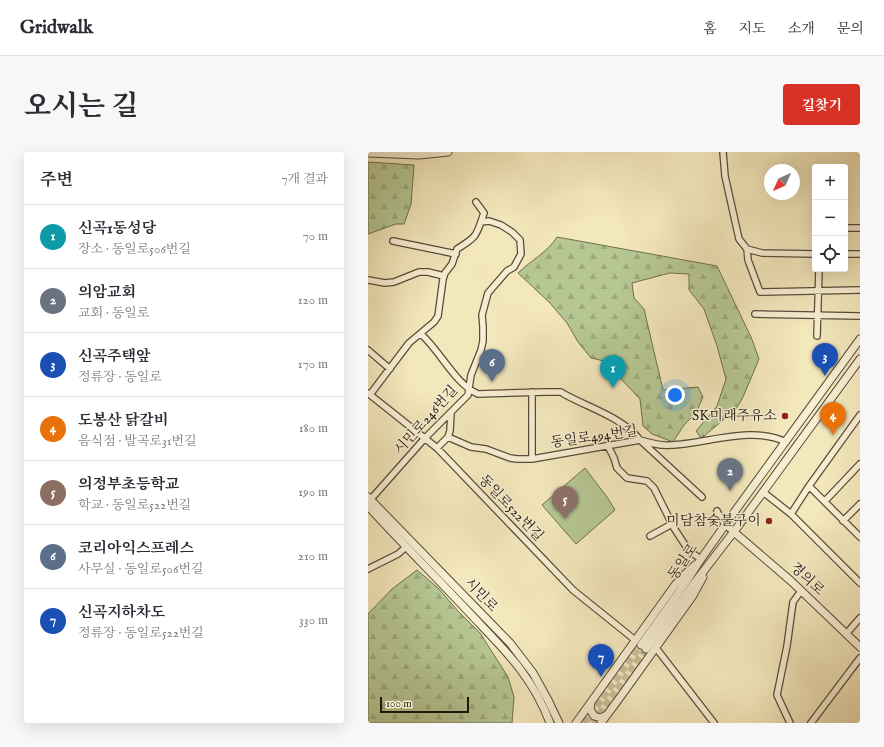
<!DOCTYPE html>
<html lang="ko">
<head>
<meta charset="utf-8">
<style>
  body { margin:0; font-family:"IM FELL English","Noto Serif KR",serif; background:#f7f7f7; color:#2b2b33 }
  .controls { position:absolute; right:12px; top:12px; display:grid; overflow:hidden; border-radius:4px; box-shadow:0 4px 16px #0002 }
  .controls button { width:36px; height:36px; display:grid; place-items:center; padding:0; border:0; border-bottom:1px solid #e1e1e2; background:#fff; color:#2b2b33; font:20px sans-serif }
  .compass { position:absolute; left:396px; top:12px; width:36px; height:36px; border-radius:50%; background:#fff; box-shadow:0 4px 16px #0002; rotate:225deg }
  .scale { position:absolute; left:12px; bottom:10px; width:89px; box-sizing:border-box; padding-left:4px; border:2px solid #25170d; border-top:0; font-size:11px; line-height:14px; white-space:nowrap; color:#25170d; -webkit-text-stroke:3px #f7efd3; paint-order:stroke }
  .you { position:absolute; left:307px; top:243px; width:14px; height:14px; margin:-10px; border:3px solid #fff; border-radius:50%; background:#1a73e8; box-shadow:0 0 0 6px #1a73e833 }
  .badge { display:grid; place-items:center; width:26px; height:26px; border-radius:50%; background:#d93025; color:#fff; font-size:13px; font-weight:700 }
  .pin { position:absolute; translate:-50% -33px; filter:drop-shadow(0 1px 2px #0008) }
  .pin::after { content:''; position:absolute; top:21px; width:14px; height:12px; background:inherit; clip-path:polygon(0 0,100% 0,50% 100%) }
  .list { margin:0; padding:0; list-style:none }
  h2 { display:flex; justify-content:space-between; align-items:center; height:52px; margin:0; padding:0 16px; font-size:17px }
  h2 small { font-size:13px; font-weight:400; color:#7c7c81 }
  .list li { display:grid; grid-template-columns:26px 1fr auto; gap:12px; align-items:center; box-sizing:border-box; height:64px; padding:0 16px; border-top:1px solid #e1e1e2 }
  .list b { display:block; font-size:15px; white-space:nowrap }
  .list p { margin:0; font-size:13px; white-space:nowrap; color:#7c7c81 }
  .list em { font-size:13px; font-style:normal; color:#7c7c81 }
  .icon { flex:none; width:22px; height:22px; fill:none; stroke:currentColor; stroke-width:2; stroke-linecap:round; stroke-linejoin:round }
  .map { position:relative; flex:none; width:492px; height:571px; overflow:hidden; border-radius:4px }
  header { display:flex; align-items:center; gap:24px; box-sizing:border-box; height:56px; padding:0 20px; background:#fff; border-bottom:1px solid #e1e1e2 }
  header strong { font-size:19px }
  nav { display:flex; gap:22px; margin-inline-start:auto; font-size:14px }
  .intro { display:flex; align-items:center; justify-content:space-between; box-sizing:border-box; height:96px; padding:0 24px }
  h1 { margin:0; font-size:28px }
  .button { padding:10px 18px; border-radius:4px; background:#d93025; color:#fff; font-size:14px; font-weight:700 }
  main { display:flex; gap:24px; padding:0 24px }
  aside { flex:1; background:#fff; border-radius:4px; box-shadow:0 4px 16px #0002 }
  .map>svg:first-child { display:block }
  .forest { fill:url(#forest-firs); stroke:#6e6f50 }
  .garden { fill:#b6c794; stroke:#6e6f50 }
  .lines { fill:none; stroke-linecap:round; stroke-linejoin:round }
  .tertiary-tunnel { stroke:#cabd99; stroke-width:7; stroke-dasharray:7 3.5; stroke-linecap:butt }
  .minor-casing { stroke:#584b39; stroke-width:8 }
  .tertiary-casing { stroke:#584b39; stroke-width:9 }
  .minor { stroke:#f7efd3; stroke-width:5.5 }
  .tertiary { stroke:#f7efd3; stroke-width:7 }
  .poi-dot { fill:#8f2418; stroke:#f7efd3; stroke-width:1.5 }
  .labels { text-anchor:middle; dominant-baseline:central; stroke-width:3; stroke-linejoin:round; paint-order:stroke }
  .poi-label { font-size:14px; fill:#25170d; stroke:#f7efd3; text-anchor:end }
  .street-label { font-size:14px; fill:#25170d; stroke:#f7efd3 }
</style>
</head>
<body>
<header>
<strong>Gridwalk</strong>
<nav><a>홈</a><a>지도</a><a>소개</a><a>문의</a></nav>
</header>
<div class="intro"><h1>오시는 길</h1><a class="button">길찾기</a></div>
<main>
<aside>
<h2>주변<small>7개 결과</small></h2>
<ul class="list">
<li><span class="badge" style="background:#0f9aa8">1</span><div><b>신곡1동성당</b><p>장소 · 동일로506번길</p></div><em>70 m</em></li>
<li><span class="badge" style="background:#6b7280">2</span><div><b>의암교회</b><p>교회 · 동일로</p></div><em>120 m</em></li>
<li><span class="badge" style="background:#1a4fb4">3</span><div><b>신곡주택앞</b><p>정류장 · 동일로</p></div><em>170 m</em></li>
<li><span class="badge" style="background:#e8710a">4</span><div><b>도봉산 닭갈비</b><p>음식점 · 발곡로31번길</p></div><em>180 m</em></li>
<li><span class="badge" style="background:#8d6e63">5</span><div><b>의정부초등학교</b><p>학교 · 동일로522번길</p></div><em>190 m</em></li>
<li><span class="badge" style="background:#5c6f8a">6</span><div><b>코리아익스프레스</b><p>사무실 · 동일로506번길</p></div><em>210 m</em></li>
<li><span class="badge" style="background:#1a4fb4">7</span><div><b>신곡지하차도</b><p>정류장 · 동일로522번길</p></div><em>330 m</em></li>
</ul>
</aside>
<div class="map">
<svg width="492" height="571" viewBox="0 0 492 571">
  <defs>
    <pattern id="forest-firs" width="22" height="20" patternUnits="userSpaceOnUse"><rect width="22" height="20" fill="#b6c794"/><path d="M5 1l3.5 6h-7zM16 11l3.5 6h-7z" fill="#9caa7e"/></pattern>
  </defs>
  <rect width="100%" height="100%" fill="#f3e7bc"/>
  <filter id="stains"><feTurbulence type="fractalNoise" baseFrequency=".005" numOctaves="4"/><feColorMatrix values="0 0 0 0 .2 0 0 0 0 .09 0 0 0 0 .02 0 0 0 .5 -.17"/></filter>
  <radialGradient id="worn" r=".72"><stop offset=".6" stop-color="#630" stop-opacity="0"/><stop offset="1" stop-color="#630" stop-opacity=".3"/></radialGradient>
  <!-- forest -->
  <path class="forest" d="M0 10 46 13 43 52 36 72H28L0 82Z
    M189 85 349 114 383 185 391 207 375 245 368 257 335 285 333 286 328 279 349 254 358 227 349 194 336 157 321 138V122L302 121 264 131 266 146 276 157 295 238 330 235 335 245 328 261 316 273 305 290 284 282 275 274 272 247 236 209 223 206 210 190 199 171 182 151 150 121C162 109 180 100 189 85Z
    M49 418 70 436 90 459 112 481 140 525 146 545 144 571H0V462L24 437Z"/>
  <!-- garden -->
  <path class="garden" d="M217 316 239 345 247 358 208 392 174 353Z"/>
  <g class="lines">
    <!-- tertiary-tunnel -->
    <path class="tertiary-tunnel" d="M216 571 273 493
      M225 571 278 497"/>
    <!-- minor casing -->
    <g class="minor-casing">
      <path id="minor" d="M355 0 357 24 371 87 379 97 394 101 447 102
        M477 76H492
        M25 89 88 102
        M379 97 380 108 392 140 492 138
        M477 102H492
        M0 128 17 131 26 130 51 120H60L76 124
        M387 162 492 164
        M53 182C73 200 87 232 110 242L178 240H193L196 242C221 256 254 265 272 288L334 345
        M449 184 451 117
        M0 198 22 217
        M164 240V307
        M0 242 4 240 41 191 66 170 70 164 75 127 77 121 84 112 89 97C110 84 108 84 116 61L108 50
        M1 242 69 296 205 438 267 488
        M80 285 82 279 83 261
        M240 294 246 306 249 316 259 326 279 329 286 336 306 376 321 399 333 407
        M69 296 80 285 103 295 118 297 142 306 149 307H164L272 288C282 291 292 294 303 293 338 292 384 273 418 290
        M441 334 492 385
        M395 340 423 362 492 431
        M3 347 57 286 100 243 103 223 113 198 115 189V175L114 163 120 141 139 119 146 115 153 102 152 88 144 80 133 73 121 69 113 70
        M457 349 492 312
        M349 359 357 373 366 380
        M423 362 441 334 492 263
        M475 369 492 352
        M282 384 304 372
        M0 417 30 402 38 395
        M478 482 492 466
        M288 496 346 571
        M422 571 409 543 419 494 425 450 433 439
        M443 571 492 506"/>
    </g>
    <!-- tertiary casing -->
    <g class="tertiary-casing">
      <path id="tertiary" d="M0 1 51 3 80 0
        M0 345 142 491 165 521 180 548 191 571
        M0 354C31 388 64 421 96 455 132 494 163 520 182 571
        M366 380 423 429 492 495
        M273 493 318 430 333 407 362 366 492 187
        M278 497 324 434 371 373 492 207
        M223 550 222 557 226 564 233 566 239 563
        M208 571 307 433 318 421 327 413
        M233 571 253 544 324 445 335 425"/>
    </g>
    <!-- minor -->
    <use href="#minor" class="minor"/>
    <!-- tertiary -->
    <use href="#tertiary" class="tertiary"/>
  </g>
  <!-- markers -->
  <g class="poi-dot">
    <circle cx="417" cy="264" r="4"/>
    <circle cx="401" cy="369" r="4"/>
  </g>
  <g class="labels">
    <!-- poi labels -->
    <g class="poi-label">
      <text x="409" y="264">SK미래주유소</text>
      <text x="393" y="369">미담참숯불구이</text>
    </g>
    <!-- street labels -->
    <g class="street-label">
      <text transform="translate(58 268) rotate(-48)">시민로246번길</text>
      <text transform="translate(226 285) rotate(-8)">동일로494번길</text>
      <text transform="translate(143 356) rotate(46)">동일로522번길</text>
      <text transform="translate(315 410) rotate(-56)">동일로</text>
      <text transform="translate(439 427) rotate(43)">경의로</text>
      <text transform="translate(113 443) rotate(46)">시민로</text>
    </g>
  </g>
  <rect width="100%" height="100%" filter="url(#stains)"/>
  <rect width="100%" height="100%" fill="url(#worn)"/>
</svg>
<div class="controls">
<button>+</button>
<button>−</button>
<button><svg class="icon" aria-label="locate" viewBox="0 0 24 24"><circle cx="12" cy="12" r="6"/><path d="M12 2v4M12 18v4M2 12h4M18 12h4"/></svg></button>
</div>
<svg class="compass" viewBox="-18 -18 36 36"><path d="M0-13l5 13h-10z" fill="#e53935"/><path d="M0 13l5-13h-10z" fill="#7c7c81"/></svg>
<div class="scale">100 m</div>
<div class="you"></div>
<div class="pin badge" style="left:245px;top:236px;background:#0f9aa8">1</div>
<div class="pin badge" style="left:362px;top:339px;background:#6b7280">2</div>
<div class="pin badge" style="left:457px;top:224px;background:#1a4fb4">3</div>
<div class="pin badge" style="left:465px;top:283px;background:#e8710a">4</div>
<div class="pin badge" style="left:197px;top:367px;background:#8d6e63">5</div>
<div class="pin badge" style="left:124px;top:230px;background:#5c6f8a">6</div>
<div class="pin badge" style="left:233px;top:525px;background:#1a4fb4">7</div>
</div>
</main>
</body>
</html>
